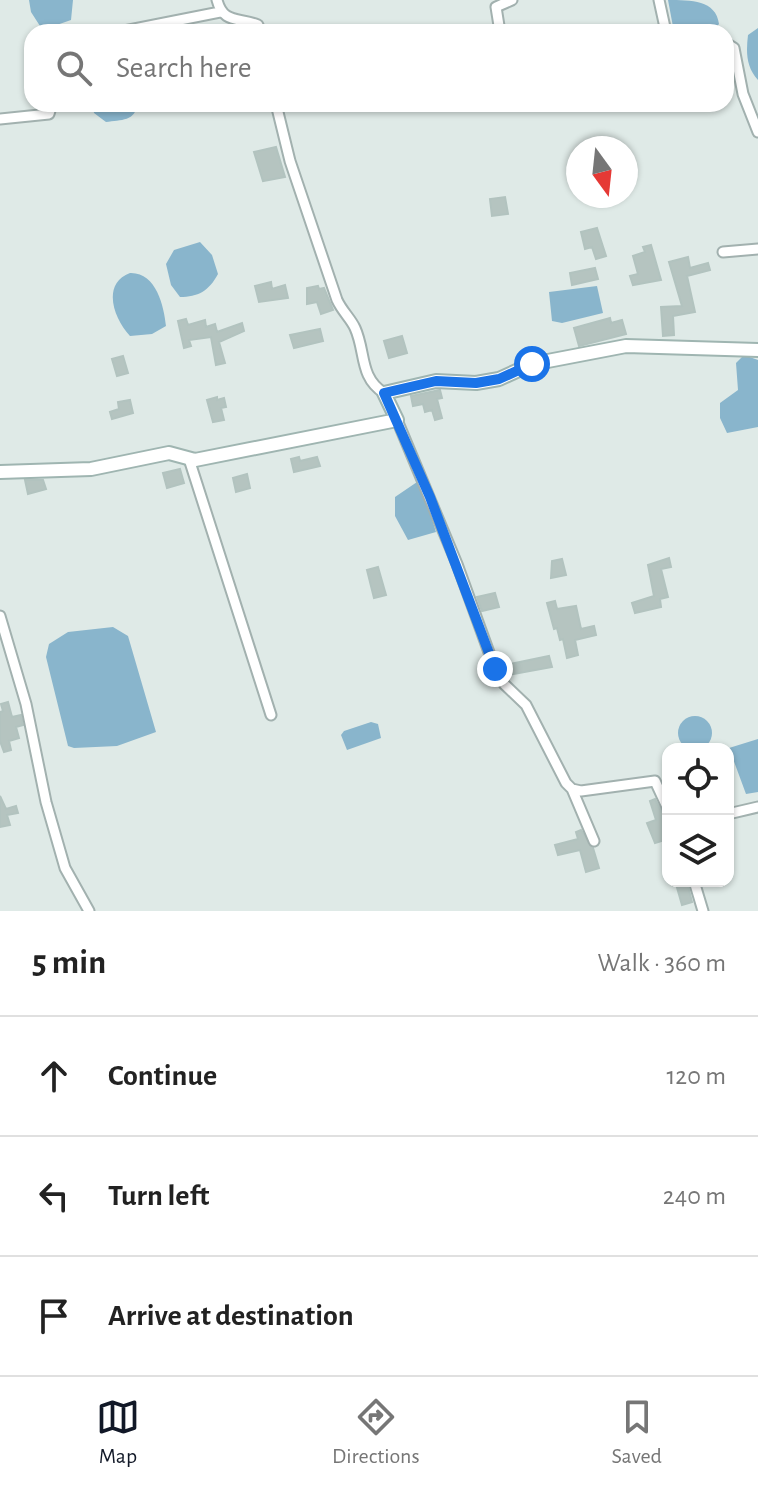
<!DOCTYPE html>
<html lang="en">
<head>
<meta charset="utf-8">
<style>
  body { margin:0; font-family:"Alegreya Sans",sans-serif; background:#f6f6f6; color:#222 }
  .controls { position:absolute; right:24px; bottom:24px; display:grid; overflow:hidden; border-radius:16px; box-shadow:0 2px 6px #0004 }
  .controls button { width:72px; height:72px; display:grid; place-items:center; padding:0; border:0; border-bottom:2px solid #e0e0e0; background:#fff; color:#222; font:40px sans-serif }
  .compass { position:absolute; left:566px; top:136px; width:72px; height:72px; border-radius:50%; background:#fff; box-shadow:0 2px 6px #0004; rotate:165deg }
  .stop { position:absolute; width:24px; height:24px; margin:-18px; border:6px solid #1a73e8; border-radius:50%; background:#fff }
  .stop.end { background:#1a73e8; border-color:#fff; box-shadow:0 2px 8px #0008 }
  .list { margin:0; padding:0; list-style:none }
  h2 { display:flex; justify-content:space-between; align-items:center; height:104px; margin:0; padding:0 32px; font-size:34px }
  h2 small { font-size:26px; font-weight:400; color:#767676 }
  .list li { display:grid; grid-template-columns:52px 1fr auto; gap:24px; align-items:center; box-sizing:border-box; height:120px; padding:0 32px; border-top:2px solid #e0e0e0 }
  .list b { display:block; font-size:30px; white-space:nowrap }
  .list em { font-size:26px; font-style:normal; color:#767676 }
  .icon { flex:none; width:44px; height:44px; fill:none; stroke:currentColor; stroke-width:2; stroke-linecap:round; stroke-linejoin:round }
  .map { position:relative; flex:none; width:758px; height:911px; overflow:hidden }
  .search { position:absolute; background:#fff; box-shadow:0 2px 6px #0004; left:24px; right:24px; top:24px; height:88px; display:flex; align-items:center; gap:20px; box-sizing:border-box; padding:0 28px; border-radius:24px; color:#767676; font-size:30px }
  .sheet { height:464px; background:#fff }
  nav { display:flex; justify-content:space-around; align-items:center; box-sizing:border-box; height:112px; border-top:2px solid #e0e0e0; background:#fff; font-size:22px; color:#767676 }
  nav a { display:grid; justify-items:center; gap:4px }
  nav .on { color:#111827 }
  .map>svg:first-child { display:block }
  .water { fill:#89b5cc }
  .building { fill:#b5c4c0; stroke:#b2c3bf; stroke-width:2 }
  .lines { fill:none; stroke-linecap:round; stroke-linejoin:round }
  .street-casing { stroke:#a2b1af; stroke-width:13 }
  .secondary-casing { stroke:#9fb5b1; stroke-width:16 }
  .street { stroke:#fff; stroke-width:9 }
  .secondary { stroke:#fff; stroke-width:12 }
  .route { stroke:#1a73e8; stroke-width:10 }
</style>
</head>
<body>
<div class="map">
<svg width="758" height="911" viewBox="0 0 758 911">
  <rect width="100%" height="100%" fill="#dfeae7"/>
  <!-- water -->
  <path class="water" d="M29 0H73L71 20 48 28 40 26 31 12Z
    M668 0C691 0 716 0 719 24L712 32H674Z
    M758 28V80C746 67 746 52 748 35Z
    M92 104H137C136 121 121 120 106 122L94 113Z
    M200 242 212 255 218 274C209 291 198 297 180 297L171 285 166 264 174 250Z
    M130 273C156 272 164 306 166 326L152 334 130 336C114 319 101 284 130 273Z
    M597 286 603 313 562 323 552 321 549 292Z
    M744 355 758 360V427L727 433 720 418V403L738 390 736 363Z
    M420 480 436 532 408 540 395 516V497Z
    M113 627 128 636 156 732 117 746 74 748 68 746 46 657 49 644 68 632Z
    M678 733a17 17 0 1 1 34 0a17 17 0 1 1-34 0Z
    M371 722 378 724 381 738 347 750 341 735 344 731Z
    M758 739V792L746 794 729 748Z"/>
  <!-- building -->
  <path class="building" d="M276 147 285 177 263 181 254 152Z
    M505 197 508 214 492 216 490 199Z
    M597 228 606 256 596 259 592 247 585 249 581 232Z
    M651 245 661 280 633 285 630 276 638 274 633 256 645 252 643 247Z
    M688 257 690 268 708 263 710 270 687 276 695 312 673 316 674 335 663 336 661 307 682 306 669 262Z
    M595 268 598 279 572 285 570 273Z
    M271 282 272 289 285 285 288 298 259 302 255 286Z
    M318 286 319 289 324 288 333 310 321 314 317 302 307 304V288Z
    M610 318 611 323 622 320 626 334 579 346 574 328Z
    M186 319 188 325 205 320 206 327 215 324 217 332 242 323 244 331 219 342 225 363 216 365 211 337 189 340 191 346 184 348 178 321Z
    M320 329 323 341 294 348 290 335Z
    M402 336 407 353 389 358 384 341Z
    M123 356 128 373 117 376 112 359Z
    M440 390 442 398 437 399 442 418 435 420 432 410 425 412 423 404 413 406 411 396Z
    M217 397V400L224 398 226 407 221 408 224 420 213 422 207 400Z
    M130 400 133 413 112 419 110 412 119 409 118 402Z
    M299 457 300 461 317 457 320 466 294 472 291 459Z
    M180 469 184 483 167 488 163 473Z
    M247 474 250 488 236 492 233 478Z
    M25 480H43L46 489 28 494Z
    M669 558 671 567 661 569 668 597 660 599 661 607 635 613 632 603 654 596 648 565Z
    M562 559 566 575 551 578 552 561Z
    M378 567 386 595 374 598 367 570Z
    M495 593 499 607 482 611 477 597Z
    M555 601 557 609 576 606 581 629 594 626 596 635 575 640 578 655 567 658 563 639 560 640 557 628 554 629 547 603Z
    M549 656 552 667 513 674 510 664Z
    M8 702 12 717 21 715 23 725 16 727 19 738 9 741 11 750 4 752 0 741V712L3 711 1 704Z
    M0 796 6 809 16 806 18 813 7 815 10 825 0 827Z
    M655 799 662 813 668 816V839L655 843 647 823 656 820 650 801Z
    M581 830 593 848 599 868 586 872 580 850 558 855 555 845 578 839 576 832Z
    M687 882 692 902 682 905 676 884Z"/>
  <g class="lines">
    <!-- street casing -->
    <g class="street-casing">
      <path id="street" d="M217 0C223 24 239 17 258 25L260 32
        M659 0 666 32
        M119 32 220 12
        M500 32 496 7 512 0
        M726 43 734 48 743 94 758 132
        M276 104 290 161 337 300C342 311 351 319 355 328 366 352 359 377 384 393
        M0 119 49 114 52 104
        M723 252 758 249
        M397 420 457 564 495 669 504 684 526 705 566 783 572 789 581 791 655 781 668 809
        M189 459 271 715
        M0 616 26 704 46 802 65 868 89 911
        M572 789 594 841
        M728 814 758 807
        M694 881 703 911"/>
    </g>
    <!-- secondary casing -->
    <g class="secondary-casing">
      <path id="secondary" d="M0 472 91 469 169 453 195 460 397 420 384 393 436 381 476 383 499 379 532 364 626 346 758 350"/>
    </g>
    <!-- street -->
    <use href="#street" class="street"/>
    <!-- secondary -->
    <use href="#secondary" class="secondary"/>
  </g>
  <g class="lines">
    <!-- route -->
    <path class="route" d="M495 669 430 497 384 393 436 381 476 383 499 379 532 364"/>
  </g>
</svg>
<div class="controls">
<button><svg class="icon" aria-label="locate" viewBox="0 0 24 24"><circle cx="12" cy="12" r="6"/><path d="M12 2v4M12 18v4M2 12h4M18 12h4"/></svg></button>
<button><svg class="icon" aria-label="layers" viewBox="0 0 24 24"><path d="M12 4l9 5-9 5-9-5zM3 14l9 5 9-5"/></svg></button>
</div>
<svg class="compass" viewBox="-18 -18 36 36"><path d="M0-13l5 13h-10z" fill="#e53935"/><path d="M0 13l5-13h-10z" fill="#767676"/></svg>
<div class="stop" style="left:532px;top:364px"></div>
<div class="stop end" style="left:495px;top:669px"></div>
<div class="search"><svg class="icon" aria-label="search" viewBox="0 0 24 24"><circle cx="10" cy="10" r="6"/><path d="M15 15l6 6"/></svg>Search here</div>
</div>
<section class="sheet">
<h2>5 min<small>Walk · 360 m</small></h2>
<ul class="list">
<li><svg class="icon" aria-label="ahead" viewBox="0 0 24 24"><path d="M12 20V5M6 11l6-6 6 6"/></svg><div><b>Continue</b></div><em>120 m</em></li>
<li><svg class="icon" aria-label="left" viewBox="0 0 24 24"><path d="M17 20v-9H6M10 6l-5 5 5 5"/></svg><div><b>Turn left</b></div><em>240 m</em></li>
<li><svg class="icon" aria-label="arrive" viewBox="0 0 24 24"><path d="M6 21V4h12l-3 4 3 4H6"/></svg><div><b>Arrive at destination</b></div></li>
</ul>
</section>
<nav>
<a class="on"><svg class="icon" aria-label="map" viewBox="0 0 24 24"><path d="M3 6l6-2 6 2 6-2v14l-6 2-6-2-6 2zM9 4v14M15 6v14"/></svg>Map</a>
<a><svg class="icon" aria-label="directions" viewBox="0 0 24 24"><path d="M12 3l9 9-9 9-9-9zM9 14v-3h6M13 9l2 2-2 2"/></svg>Directions</a>
<a><svg class="icon" aria-label="saved" viewBox="0 0 24 24"><path d="M7 4h10v16l-5-4-5 4z"/></svg>Saved</a>
</nav>
</body>
</html>
